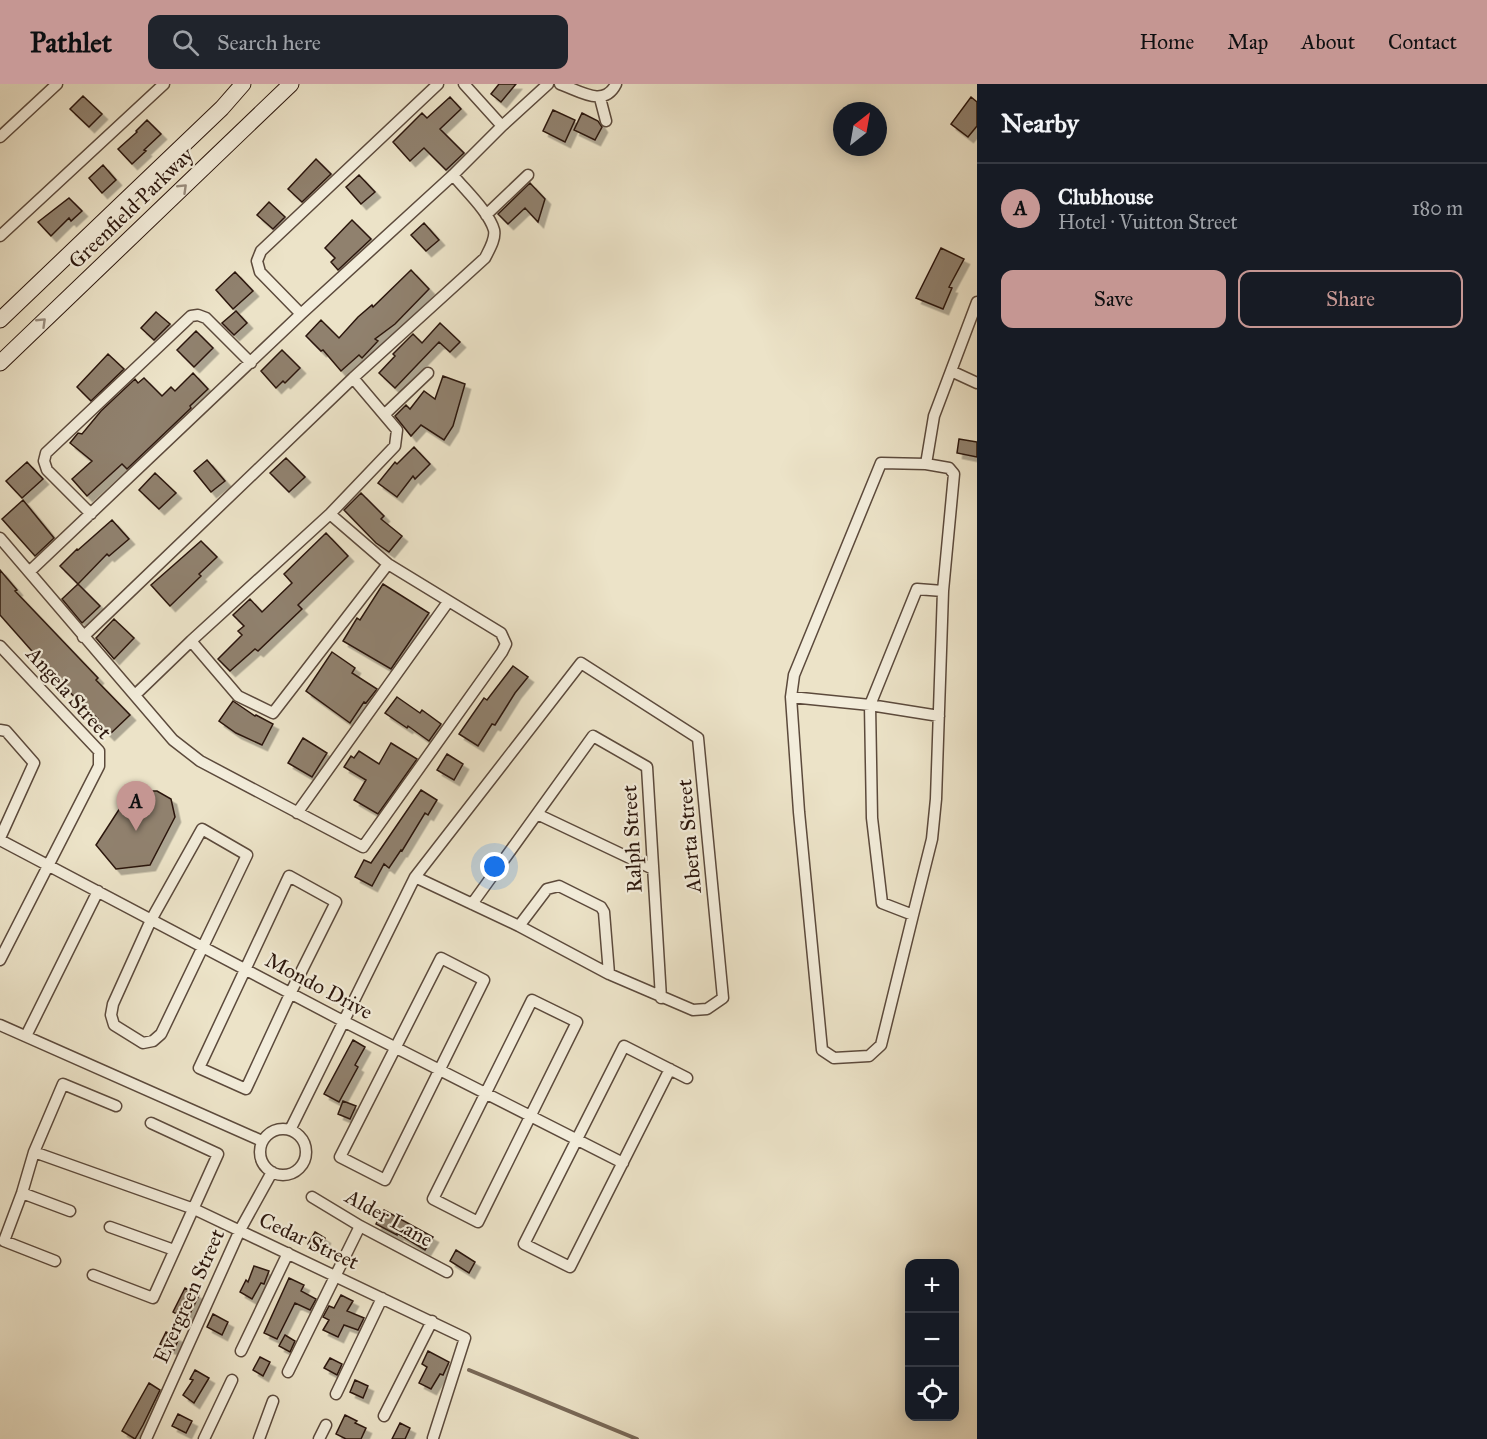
<!DOCTYPE html>
<html lang="en">
<head>
<meta charset="utf-8">
<style>
  body { margin:0; font-family:"IM FELL Great Primer",serif; background:#20242c; color:#f1f3f6 }
  .controls { position:absolute; right:18px; bottom:18px; display:grid; overflow:hidden; border-radius:12px; box-shadow:0 3px 15px #0003 }
  .controls button { width:54px; height:54px; display:grid; place-items:center; padding:0; border:0; border-bottom:2px solid #363941; background:#171b24; color:#f1f3f6; font:30px sans-serif }
  .compass { position:absolute; left:833px; top:18px; width:54px; height:54px; border-radius:50%; background:#171b24; box-shadow:0 3px 15px #0003; rotate:31deg }
  .you { position:absolute; left:495px; top:783px; width:21px; height:21px; margin:-15px; border:4px solid #fff; border-radius:50%; background:#1a73e8; box-shadow:0 0 0 9px #1a73e833 }
  .badge { display:grid; place-items:center; width:39px; height:39px; border-radius:50%; background:#c59692; color:#111; font-size:20px; font-weight:700 }
  .pin { position:absolute; translate:-50% -50px; filter:drop-shadow(0 2px 3px #0008) }
  .pin::after { content:''; position:absolute; top:32px; width:21px; height:18px; background:inherit; clip-path:polygon(0 0,100% 0,50% 100%) }
  .list { margin:0; padding:0; list-style:none }
  h2 { display:flex; justify-content:space-between; align-items:center; height:78px; margin:0; padding:0 24px; font-size:26px }
  h2 small { font-size:20px; font-weight:400; color:#9ea1a6 }
  .list li { display:grid; grid-template-columns:39px 1fr auto; gap:18px; align-items:center; box-sizing:border-box; height:90px; padding:0 24px; border-top:2px solid #363941 }
  .list b { display:block; font-size:22px; white-space:nowrap }
  .list p { margin:0; font-size:20px; white-space:nowrap; color:#9ea1a6 }
  .list em { font-size:20px; font-style:normal; color:#9ea1a6 }
  .actions { display:flex; gap:12px; padding:18px 24px }
  .actions a { flex:1; padding:14px 0; border:2px solid #c59692; border-radius:12px; text-align:center; font-size:21px; color:#c59692 }
  .actions .main { background:#c59692; color:#111 }
  .icon { flex:none; width:33px; height:33px; fill:none; stroke:currentColor; stroke-width:2; stroke-linecap:round; stroke-linejoin:round }
  .map { position:relative; flex:none; width:977px; height:1355px; overflow:hidden }
  header { display:flex; align-items:center; gap:36px; box-sizing:border-box; height:84px; padding:0 30px; background:#c59692; color:#111 }
  header strong { font-size:28px }
  nav { display:flex; gap:33px; margin-inline-start:auto; font-size:21px }
  .search { width:420px; height:54px; background:#20242c; display:flex; align-items:center; gap:15px; box-sizing:border-box; padding:0 21px; border-radius:12px; color:#9ea1a6; font-size:22px }
  main { display:flex }
  aside { flex:1; background:#171b24 }
  .map>svg:first-child { display:block }
  .lines { fill:none; stroke-linecap:round; stroke-linejoin:round }
  .stream { stroke:#786857; stroke-width:4 }
  .building { fill:#90816e; stroke:#2c170d; stroke-width:1.5; filter:url(#shadow) }
  .street-casing { stroke:#5c4a3c; stroke-width:13 }
  .secondary-casing { stroke:#2c170d; stroke-width:17 }
  .street { stroke:#f3eddb; stroke-width:10 }
  .secondary { stroke:#f3eddb; stroke-width:15 }
  .oneway { stroke:#998d7e }
  .labels { text-anchor:middle; dominant-baseline:central; stroke-width:4.5; stroke-linejoin:round; paint-order:stroke }
  .street-label { font-size:21px; fill:#2c170d; stroke:#f3eddb }
</style>
</head>
<body>
<header>
<strong>Pathlet</strong>
<div class="search"><svg class="icon" aria-label="search" viewBox="0 0 24 24"><circle cx="10" cy="10" r="6"/><path d="M15 15l6 6"/></svg>Search here</div>
<nav><a>Home</a><a>Map</a><a>About</a><a>Contact</a></nav>
</header>
<main>
<div class="map">
<svg width="977" height="1355" viewBox="0 0 977 1355">
  <defs>
    <filter id="shadow"><feDropShadow dx="5.5" dy="5.5" stdDeviation="0" flood-color="#0004"/></filter>
  </defs>
  <rect width="100%" height="100%" fill="#ece3c8"/>
  <filter id="stains"><feTurbulence type="fractalNoise" baseFrequency=".00333" numOctaves="4"/><feColorMatrix values="0 0 0 0 .2 0 0 0 0 .09 0 0 0 0 .02 0 0 0 .5 -.17"/></filter>
  <radialGradient id="worn" r=".72"><stop offset=".6" stop-color="#630" stop-opacity="0"/><stop offset="1" stop-color="#630" stop-opacity=".3"/></radialGradient>
  <g class="lines">
    <!-- stream -->
    <path class="stream" d="M469 1286 637 1355"/>
  </g>
  <!-- building -->
  <path class="building" d="M499 0H516L501 18 491 10Z
    M83 12 102 30 89 43 70 25Z
    M450 13 461 25 440 45 464 69 446 86 424 64 410 77 393 58 422 29 427 34Z
    M971 13 977 18V42L968 53 951 40Z
    M553 26 575 36 565 58 543 47Z
    M582 29 598 37 602 43 595 56 574 46Z
    M147 36 161 50 144 66 146 67 132 80 118 65 137 48 136 47Z
    M316 75 331 90 302 118 288 105Z
    M103 81 116 96 102 109 89 94Z
    M359 91 375 108 361 120 346 103Z
    M530 99 545 115 538 138 525 124 508 140 498 130Z
    M69 114 82 127 71 137 69 134 51 152 38 138Z
    M269 118 285 133 273 145 257 131Z
    M352 136 371 155 338 186 331 178 335 174 325 164Z
    M424 139 439 156 426 167 411 151Z
    M941 164 964 175 949 203 952 204 943 225 916 214Z
    M411 186 429 205 395 240 375 255 378 257 362 274 359 271 341 287 323 266 321 267 306 252 321 236 339 254 358 233 372 221 373 223Z
    M235 188 253 207 233 225 216 206Z
    M236 227 247 239 234 251 222 239Z
    M156 228 170 240 154 256 141 244Z
    M440 239 460 258 450 268 439 258 395 304 379 289 395 272 393 270 413 250 422 259Z
    M196 247 213 264 194 283 177 266Z
    M282 266 300 284 285 299 283 297 276 304 261 287Z
    M108 270 124 285 91 317 77 303Z
    M193 289 208 305 190 322 191 324 127 385 122 380 87 412 72 395 92 377 70 359 78 349 82 350 101 327 135 295 138 299 144 294 162 312 171 303 175 307Z
    M443 292 465 300 453 342 444 356 421 341 411 352 395 332 406 321 410 325 424 307 435 315Z
    M959 355 977 358V373L957 369Z
    M414 363 430 380 415 395 413 392 397 413 378 399 395 378 397 380Z
    M286 374 305 393 289 408 270 389Z
    M207 376 225 397 211 408 194 387Z
    M27 378 43 395 22 414 6 397Z
    M155 389 176 409 159 425 139 406Z
    M361 409 384 432 381 435 402 452 389 468 376 459 344 426Z
    M23 416 54 454 35 472 2 435Z
    M112 436 129 455 109 472 107 470 78 500 60 482 77 465 78 466Z
    M326 449 348 472 298 521 302 525 258 567 255 565 230 587 218 575 242 551 238 547 244 542 233 531 250 515 262 528 292 499 284 490Z
    M201 457 217 473 199 490 201 492 170 522 151 501Z
    M0 486 17 506 15 507 98 594 96 596 130 631 109 651 95 637 98 635 62 601 0 531Z
    M78 500 100 522 82 539 62 515Z
    M383 500 429 529 391 585 343 557 357 534 360 536Z
    M114 535 134 554 114 575 96 554Z
    M332 568 355 584 352 589 377 605 366 619 364 618 350 639 306 607Z
    M513 582 528 593 515 609 495 641 492 640 478 662 459 650 484 614 487 616Z
    M397 613 420 629 422 626 441 640 429 657 408 642 407 644 385 629Z
    M233 617 255 632 256 631 273 640 262 661 236 649 219 637Z
    M303 654 327 669 312 693 288 679Z
    M391 659 417 675 378 730 354 716 366 696 344 683 351 672 354 674 359 667 379 680Z
    M447 670 463 680 454 696 437 686Z
    M421 706 437 716 428 731 425 729 402 767 401 766 389 784 384 780 372 802 355 793 364 776 371 779Z
    M131 707H157L171 715 175 733 150 781 116 785 96 761Z
    M353 956 365 963 355 981 358 983 339 1018 324 1010Z
    M343 1017 356 1022 350 1035 338 1030Z
    M384 1126 433 1153 425 1166 397 1149V1151L376 1140Z
    M315 1148 325 1154 319 1166 308 1160Z
    M456 1166 475 1178 469 1189 450 1177Z
    M254 1182 269 1187 264 1200 261 1199 252 1215 240 1208 246 1196 248 1198Z
    M289 1194 304 1201 301 1207 316 1215 310 1226 295 1219 277 1255 264 1249Z
    M185 1204 199 1211 187 1236 173 1228Z
    M341 1211 353 1217 347 1227 364 1234 358 1246 344 1241 338 1253 323 1246 329 1236 323 1233 329 1222 334 1224Z
    M213 1230 228 1238 222 1251 207 1243Z
    M166 1248 179 1254 174 1266 160 1260Z
    M285 1251 295 1257 290 1268 279 1262Z
    M428 1267 449 1278 443 1291 440 1290 431 1305 419 1299 427 1283 422 1280Z
    M260 1273 270 1278 263 1292 253 1286Z
    M330 1274 342 1280 337 1291 324 1284Z
    M195 1286 209 1294 194 1319 183 1311 193 1296 190 1295Z
    M355 1296 368 1302 363 1314 350 1308Z
    M149 1299 160 1306 143 1341 135 1355 122 1347Z
    M178 1330 192 1337 186 1349 172 1342Z
    M345 1331 357 1337 355 1339 366 1344 361 1355H346L336 1350Z
    M400 1339 410 1344 405 1355H392Z"/>
  <g class="lines">
    <!-- street casing -->
    <g class="street-casing">
      <path id="street" d="M464 0 502 42
        M560 0C580 7 604 24 616 0
        M600 14 606 37
        M0 53 57 0
        M486 131 528 91
        M0 152 164 0
        M301 230 260 188 257 177 261 167 438 0
        M951 287 977 299
        M385 330 428 289
        M926 380 949 384 954 390 943 507 936 715 932 755 913 831 882 819 872 734 870 621 939 632
        M91 430 47 386 44 377 46 369 191 232 198 231 206 234 251 279
        M0 454 173 656 200 677 363 763 502 568 506 560 501 549 388 480 330 430
        M29 488 301 230 453 91 502 42 548 0
        M83 553 353 294 485 174C489 166 496 155 494 146 489 128 465 106 453 91
        M191 557 238 612 273 629 388 480
        M0 562 99 667V682L0 876
        M135 611 191 557 330 430 395 362 397 346 353 294
        M791 613 870 621 917 505 943 507
        M0 646 6 647 34 679 0 754
        M297 729 448 518
        M537 730 653 785
        M202 745 247 771 161 950 153 957 143 959 114 941 111 931 113 920 151 836Z
        M0 756 343 937 623 1079
        M289 792 336 818 291 908 246 1005 199 984Z
        M472 820 593 652 647 683 661 914
        M913 831 881 961 869 972 834 974 822 966 799 728 791 613 794 591 881 379 926 380 934 332 977 218
        M519 842 547 805 559 802 601 823 604 828 609 890
        M441 874 484 896 385 1096 340 1073Z
        M532 916 577 938 478 1138 433 1115Z
        M0 941 262 1057
        M26 952 98 807
        M670 985 570 1183 524 1160 624 962 687 994
        M260 1068a23 23 0 1 1 46 0a23 23 0 1 1-46 0Z
        M290 1046 415 793 581 579 698 654 723 914 707 925 693 926 609 890 519 842 415 793
        M34 1068 194 1125 465 1254 433 1354
        M22 1109 70 1127
        M312 1113 360 1142 447 1188
        M110 1143 174 1166
        M55 1177 4 1157 22 1109 34 1068 63 1000 116 1022
        M93 1191 153 1214 218 1070 151 1039
        M241 1267 288 1169
        M288 1288 360 1142
        M336 1310 382 1214
        M384 1332 432 1237
        M146 1355 240 1146 272 1088
        M204 1355 232 1296
        M259 1355 273 1317
        M319 1355 326 1341"/>
    </g>
    <!-- secondary casing -->
    <g class="secondary-casing">
      <path id="secondary" d="M0 236 222 24 243 0
        M0 279 291 0"/>
    </g>
    <!-- street -->
    <use href="#street" class="street"/>
    <!-- secondary -->
    <use href="#secondary" class="secondary"/>
  </g>
  <!-- one-way arrows -->
  <defs><path id="oneway-chevron" d="M-2-3.5L2.5 0L-2 3.5" fill="none" stroke-width="1.6" stroke-linecap="round" stroke-linejoin="round" transform="scale(1.5)"/></defs>
  <g class="oneway">
    <use href="#oneway-chevron" transform="translate(183 104) rotate(-44)"/>
    <use href="#oneway-chevron" transform="translate(42 238) rotate(-44)"/>
  </g>
  <g class="labels">
    <!-- street labels -->
    <g class="street-label">
      <text transform="translate(131 124) rotate(-44)">Greenfield Parkway</text>
      <text transform="translate(69 609) rotate(48)">Angela Street</text>
      <text transform="translate(689 752) rotate(-95)">Aberta Street</text>
      <text transform="translate(632 755) rotate(-93)">Ralph Street</text>
      <text transform="translate(319 902) rotate(28)">Mondo Drive</text>
      <text transform="translate(389 1134) rotate(29)">Alder Lane</text>
      <text transform="translate(309 1157) rotate(25)">Cedar Street</text>
      <text transform="translate(189 1212) rotate(-66)">Evergreen Street</text>
    </g>
  </g>
  <rect width="100%" height="100%" filter="url(#stains)"/>
  <rect width="100%" height="100%" fill="url(#worn)"/>
</svg>
<div class="controls">
<button>+</button>
<button>−</button>
<button><svg class="icon" aria-label="locate" viewBox="0 0 24 24"><circle cx="12" cy="12" r="6"/><path d="M12 2v4M12 18v4M2 12h4M18 12h4"/></svg></button>
</div>
<svg class="compass" viewBox="-18 -18 36 36"><path d="M0-13l5 13h-10z" fill="#e53935"/><path d="M0 13l5-13h-10z" fill="#9ea1a6"/></svg>
<div class="you"></div>
<div class="pin badge" style="left:136px;top:747px">A</div>
</div>
<aside>
<h2>Nearby<small></small></h2>
<ul class="list">
<li><span class="badge">A</span><div><b>Clubhouse</b><p>Hotel · Vuitton Street</p></div><em>180 m</em></li>
</ul>
<div class="actions"><a class="main">Save</a><a>Share</a></div>
</aside>
</main>
</body>
</html>
